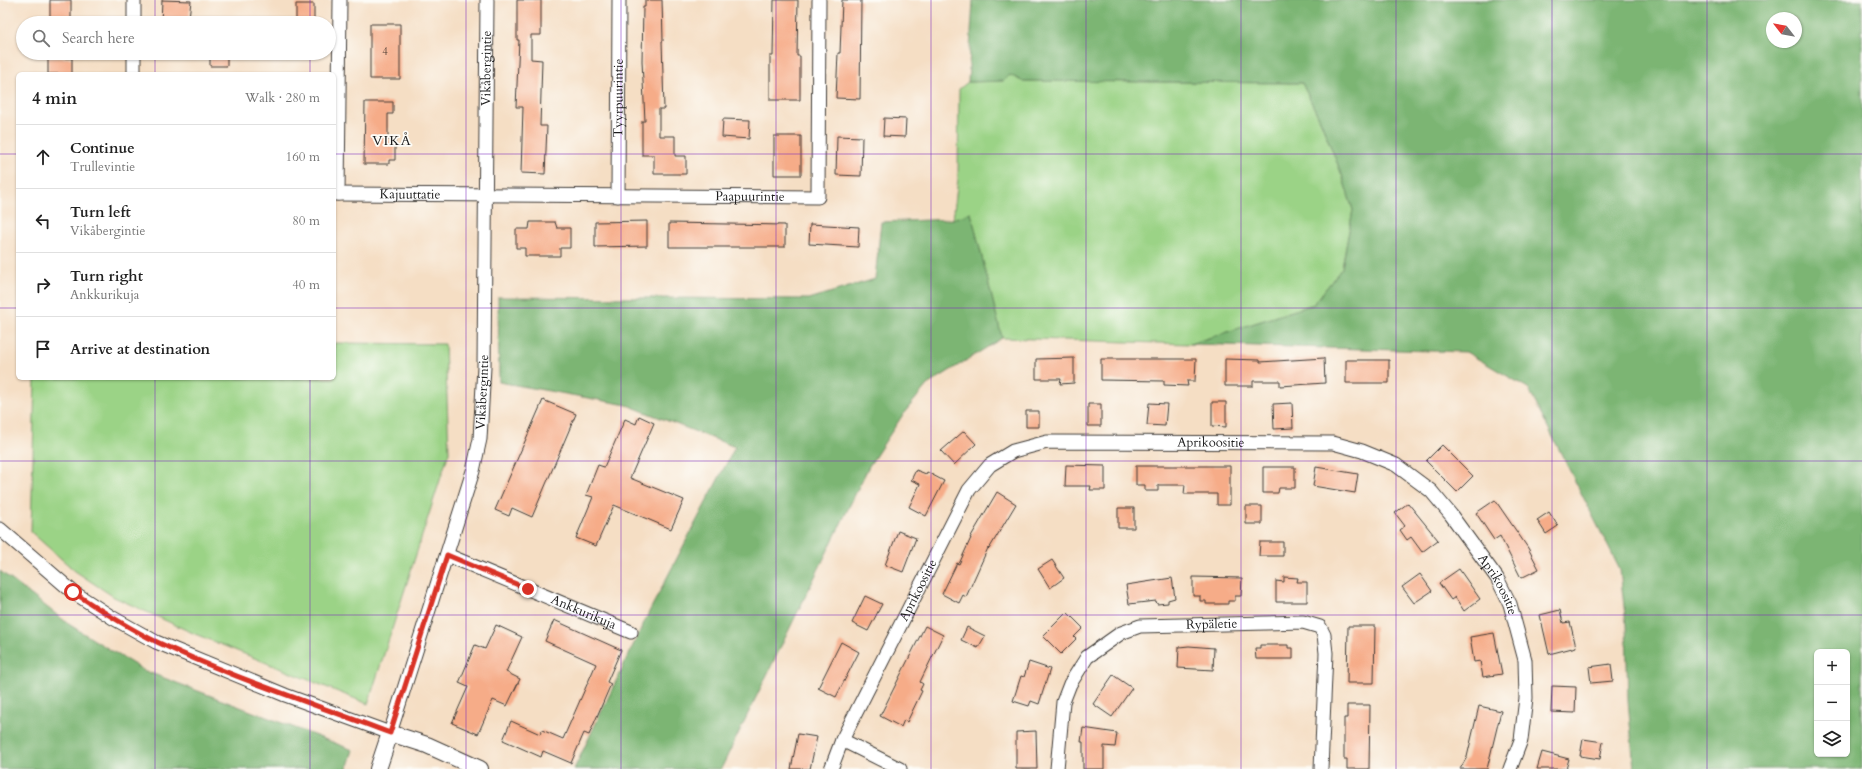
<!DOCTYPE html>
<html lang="en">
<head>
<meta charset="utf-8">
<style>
  body { margin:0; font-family:Cardo,serif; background:#f2f2f2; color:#222 }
  .controls { position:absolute; right:12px; bottom:12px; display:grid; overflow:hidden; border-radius:6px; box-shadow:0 1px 3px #0004 }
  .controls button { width:36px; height:36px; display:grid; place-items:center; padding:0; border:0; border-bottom:1px solid #e0e0e0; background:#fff; color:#222; font:20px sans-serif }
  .compass { position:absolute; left:1766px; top:12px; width:36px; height:36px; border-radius:50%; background:#fff; box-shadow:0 1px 3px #0004; rotate:301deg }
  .stop { position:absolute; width:12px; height:12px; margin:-9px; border:3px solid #d93025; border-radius:50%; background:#fff }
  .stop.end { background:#d93025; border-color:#fff; box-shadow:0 1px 4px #0008 }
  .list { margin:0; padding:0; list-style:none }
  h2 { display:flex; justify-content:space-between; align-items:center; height:52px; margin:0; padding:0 16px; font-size:17px }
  h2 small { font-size:13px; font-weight:400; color:#767676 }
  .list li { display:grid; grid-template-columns:26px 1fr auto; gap:12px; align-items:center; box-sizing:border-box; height:64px; padding:0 16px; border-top:1px solid #e0e0e0 }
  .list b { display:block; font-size:15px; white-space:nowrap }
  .list p { margin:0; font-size:13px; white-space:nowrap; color:#767676 }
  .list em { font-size:13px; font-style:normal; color:#767676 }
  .icon { flex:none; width:22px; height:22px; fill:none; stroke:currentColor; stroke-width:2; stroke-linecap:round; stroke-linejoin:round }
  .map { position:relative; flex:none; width:1862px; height:769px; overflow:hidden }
  .search { position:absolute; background:#fff; box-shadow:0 1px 3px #0004; left:16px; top:16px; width:320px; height:44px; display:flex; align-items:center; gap:10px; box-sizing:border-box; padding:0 14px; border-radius:22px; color:#767676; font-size:15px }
  .panel { position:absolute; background:#fff; box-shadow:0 1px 3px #0004; left:16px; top:72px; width:320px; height:308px; border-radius:6px }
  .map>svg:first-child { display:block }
  .green { fill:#9bd386; stroke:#5c7851 }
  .forest { fill:#7cb573; stroke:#4c6848; fill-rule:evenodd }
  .building { fill:#f6ac88 }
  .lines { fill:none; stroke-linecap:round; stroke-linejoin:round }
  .minor-casing { stroke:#3d3935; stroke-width:15 }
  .tertiary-casing { stroke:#3d3935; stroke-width:18 }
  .minor { stroke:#fff; stroke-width:13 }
  .tertiary { stroke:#fff; stroke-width:16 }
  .route { stroke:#d93025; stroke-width:5 }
  .grid { fill:none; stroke:#7b2cbf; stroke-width:1; stroke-opacity:0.55 }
  .labels { text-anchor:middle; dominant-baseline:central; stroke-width:3.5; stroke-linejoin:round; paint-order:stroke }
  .number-label { font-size:11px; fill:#524037 }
  .street-label { font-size:13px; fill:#1c1c1c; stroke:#fdfcf7 }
  .neighbourhood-label { font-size:14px; letter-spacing:1px; fill:#1c1c1c; stroke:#fdfcf7 }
</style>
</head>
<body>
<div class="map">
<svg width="1862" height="769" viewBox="0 0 1862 769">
  <rect width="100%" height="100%" fill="#fdfcf7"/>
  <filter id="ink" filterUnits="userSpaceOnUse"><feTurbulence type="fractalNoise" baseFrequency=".025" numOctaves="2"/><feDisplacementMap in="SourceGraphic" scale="8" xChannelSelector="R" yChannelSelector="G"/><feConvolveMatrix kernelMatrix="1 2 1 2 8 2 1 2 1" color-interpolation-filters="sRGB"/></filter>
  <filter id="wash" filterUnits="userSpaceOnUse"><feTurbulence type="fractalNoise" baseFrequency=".012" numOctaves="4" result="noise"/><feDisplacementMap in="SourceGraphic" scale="16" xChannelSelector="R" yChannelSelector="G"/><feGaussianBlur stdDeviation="0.9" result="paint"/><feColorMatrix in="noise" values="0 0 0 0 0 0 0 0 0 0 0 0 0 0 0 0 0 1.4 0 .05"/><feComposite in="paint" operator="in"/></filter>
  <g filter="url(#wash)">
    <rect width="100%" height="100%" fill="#f5dec4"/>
    <!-- green -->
    <path class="green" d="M1010 75 1022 81 1302 83 1321 122 1342 175 1353 210 1342 268 1314 304 1190 344 1002 338 971 213 953 219 958 179 959 89 968 82 1003 81Z
      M334 343 445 344 449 452 368 704 195 634 114 597 75 571 31 532 35 378H334Z"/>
    <!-- forest -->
    <path class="forest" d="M973 0H1862V769H1634L1628 700 1626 625 1620 570 1528 388 1466 352 1190 344 1314 304 1342 268 1353 210 1342 175 1321 122 1302 83 1022 81 1010 75 1003 81 968 82ZM1772 18H1796V42H1772ZM1817 652H1847V754H1817Z
      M971 213 1002 338 927 385 904 413 869 466 721 769H574L650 610 735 447 627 405 499 382 498 297 809 299 875 279 881 222 953 219Z
      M0 571 70 625 143 670 353 750 347 769H0Z"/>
    <g id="blocks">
      <!-- building -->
      <path class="building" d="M50 0H71V23H50Z
        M162 0 191 1 189 18H183L182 23H161Z
        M517 0H541V35H531V59L542 60 540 126H547L545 174 521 173 523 107H516L519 40H517Z
        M645 0H662L663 41H662L664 109H659V136H675V156H686V174H654V155H642V121H645L642 61 643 7H645Z
        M774 0H798L797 56H800V100H770V56H773Z
        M842 0H861L860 99 836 98 838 53H840Z
        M296 4H314V23H296Z
        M370 24H400V79H370Z
        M210 53H227V66H210Z
        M48 58H72V74H48Z
        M365 102H393V114H388V140H395V160H389V164H364Z
        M884 118 906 119 905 137 883 136Z
        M723 119 750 120 749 139 722 137Z
        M774 136H801V175H774Z
        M837 136 862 137 861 176 836 175Z
        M647 221V246L595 247V222Z
        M530 222H555L557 228H570V248H560V256H525V248H516V229H529Z
        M669 223 785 225V247H669Z
        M810 224 859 227 858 247 809 244Z
        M1074 358V383L1060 384 1061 379H1036V359Z
        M1324 358 1325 383 1280 386V381H1253V386H1225V359L1260 360V362Z
        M1101 359H1196L1195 381H1187L1188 386 1164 385V381L1101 380Z
        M1346 360H1389V383H1346Z
        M543 400 576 414 532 517 512 508 509 516 495 510Z
        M1212 402H1226V427L1212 426Z
        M1149 403 1167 404 1165 426 1147 425Z
        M1292 403 1293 428 1274 429 1273 404Z
        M1088 404H1101V426H1088Z
        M1026 411H1039V427H1026Z
        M639 416 654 423 630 478 684 500 671 529 614 505 596 546 576 538 593 497 586 495 598 465 604 467 625 419 636 424Z
        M964 431 976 444 954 465 941 451Z
        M1442 445 1473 476 1457 492 1426 461Z
        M1066 465 1105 466V490H1090L1091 486H1065Z
        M1136 466H1230V505H1217V494H1184L1185 485H1158V491H1145V485H1136Z
        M1263 467H1295V488H1279L1278 493H1263Z
        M1316 467 1358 474 1355 493 1313 486Z
        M916 470 926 474 927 472 944 481 926 516 909 507 920 484 911 480Z
        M997 492 1016 504 989 549 988 548 966 597 963 595 959 603 942 594 957 563 959 564 971 538H970Z
        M1495 500 1528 548 1539 569 1521 578 1500 536 1494 540 1476 513Z
        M1408 503 1438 540 1422 552 1411 537 1407 540 1400 530 1405 526 1395 513Z
        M1246 506H1262V524H1246Z
        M1118 508H1134V528H1118Z
        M1549 512 1558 526 1546 534 1537 520Z
        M898 531 916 538 903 572 885 565Z
        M1260 542H1283V556H1259Z
        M1052 560 1064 578 1050 588 1038 569Z
        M1459 569 1480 599 1464 611 1455 597 1451 600 1439 583Z
        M1420 574 1432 591 1414 603 1402 587Z
        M1193 577 1242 578 1241 596H1235V601H1228V604H1206V601H1200V596H1193Z
        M1284 577 1298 578 1297 582H1307V602H1276V581L1284 582Z
        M1172 578 1175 598 1168 600V603L1157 604 1156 601 1129 604 1126 585Z
        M865 596 882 604 868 631 852 623Z
        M1560 610 1563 623 1570 622 1576 647 1549 654 1540 615Z
        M1067 612 1083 628 1074 637 1076 639 1061 654 1043 636Z
        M554 620 621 650 607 682 611 684 589 735 584 733 571 763 543 751 541 757 503 740 511 721 540 734 542 730 563 739 596 664 545 641Z
        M496 625 522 637 506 672 520 679 507 706 493 700 478 734 452 723 468 687 459 683 475 645 485 649Z
        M925 626 943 635 920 682 923 684 920 690 922 691 907 722 904 720 901 727 880 716Z
        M1348 626H1375L1374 683H1347Z
        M967 627 985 636 978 648 961 640Z
        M1494 633 1502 674 1483 677 1480 661 1474 662 1470 637Z
        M841 642 859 652 836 697 818 688Z
        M1260 645H1288V648H1293V659H1256L1255 648H1260Z
        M1189 646 1214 648 1213 670 1178 668 1179 647Z
        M1029 662 1050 669 1039 704 1031 701 1029 706 1013 701 1021 676 1024 677Z
        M1611 664 1613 681 1591 683 1589 667Z
        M1113 675 1132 688 1112 717 1093 704Z
        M1552 686 1576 687 1575 713 1551 712Z
        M1347 705H1370L1369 769H1347V759H1344V718H1347Z
        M1479 706 1501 711 1487 769H1460L1467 757Z
        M1083 728 1117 733 1115 747 1104 746V769H1083V742H1081Z
        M1036 731 1037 769H1016V732Z
        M798 734 817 737 810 769H791Z
        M1583 739 1603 742 1600 759 1580 756Z
        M1542 752 1569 759 1566 769H1537Z"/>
    </g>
  </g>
  <g filter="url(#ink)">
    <use href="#blocks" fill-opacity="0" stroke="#3d3935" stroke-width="1"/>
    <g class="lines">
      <!-- minor casing -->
      <g class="minor-casing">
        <g id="minor">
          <path d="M134 23V0"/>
          <path d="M134 74V53"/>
          <path id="s1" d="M334 194 818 197 819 0"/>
          <path d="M338 194 340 0"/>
          <path id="s2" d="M618 196 619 0"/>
          <path id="s3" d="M0 529 73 592 113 618 156 642 285 695 390 733 473 471 480 439 484 367 487 0"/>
          <path id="s4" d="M447 555 631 632"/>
          <path d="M842 740 900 769"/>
          <path id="s5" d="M831 769 842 740 969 490 990 465 1013 451 1047 442 1333 443 1362 451 1396 465 1431 491 1451 515 1497 578 1510 604 1525 660 1526 698 1521 740 1510 769"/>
          <path id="s6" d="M1057 769 1063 702 1070 684 1087 657 1121 633 1140 626 1303 622 1320 627 1324 635 1326 653 1321 769"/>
        </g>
      </g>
      <!-- tertiary casing -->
      <g class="tertiary-casing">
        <path id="tertiary" d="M378 769 390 733 427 745 480 769"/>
      </g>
      <!-- minor -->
      <use href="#minor" class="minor"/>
      <!-- tertiary -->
      <use href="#tertiary" class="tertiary"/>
    </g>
  </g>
  <g class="lines" filter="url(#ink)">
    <!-- route -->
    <path class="route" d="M73 592C100 610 128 628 157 642 233 678 312 703 390 733L447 555 528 589"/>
  </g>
  <!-- grid -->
  <path class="grid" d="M155 0V23M310 0V23M466 0V769M621 0V769M776 0V769M931 0V769M1086 0V769M1241 0V769M1396 0V769M1552 0V769M1707 0V769M155 53V74M310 53V74M0 154H18M334 154H1862M0 308H18M334 308H1862M155 378V769M310 378V769M0 461H1862M0 615H1862"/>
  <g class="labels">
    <!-- number labels -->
    <g class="number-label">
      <text x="385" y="51">4</text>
    </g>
    <!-- street labels -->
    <g class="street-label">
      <text stroke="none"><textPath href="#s3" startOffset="1123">Vikåbergintie</textPath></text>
      <text stroke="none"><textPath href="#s2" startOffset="98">Tyyrpuurintie</textPath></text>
      <text stroke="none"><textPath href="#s1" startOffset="76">Kajuuttatie</textPath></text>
      <text stroke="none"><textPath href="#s1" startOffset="416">Paapuurintie</textPath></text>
      <text stroke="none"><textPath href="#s3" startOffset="799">Vikåbergintie</textPath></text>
      <text stroke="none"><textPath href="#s5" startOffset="570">Aprikoositie</textPath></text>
      <text stroke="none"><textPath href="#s5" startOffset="918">Aprikoositie</textPath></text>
      <text stroke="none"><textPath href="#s5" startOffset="199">Aprikoositie</textPath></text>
      <text stroke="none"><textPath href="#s4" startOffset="148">Ankkurikuja</textPath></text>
      <text stroke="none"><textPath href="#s6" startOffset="252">Rypäletie</textPath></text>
    </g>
    <!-- neighbourhood labels -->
    <g class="neighbourhood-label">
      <text x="392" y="140">VIKÅ</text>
    </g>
  </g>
</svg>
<div class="controls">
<button>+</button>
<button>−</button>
<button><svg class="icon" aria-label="layers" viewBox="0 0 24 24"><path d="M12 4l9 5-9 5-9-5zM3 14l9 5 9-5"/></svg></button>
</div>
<svg class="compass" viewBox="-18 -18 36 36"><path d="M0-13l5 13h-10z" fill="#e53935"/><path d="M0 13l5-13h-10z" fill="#767676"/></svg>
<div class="stop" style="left:73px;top:592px"></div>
<div class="stop end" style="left:528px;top:589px"></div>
<div class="search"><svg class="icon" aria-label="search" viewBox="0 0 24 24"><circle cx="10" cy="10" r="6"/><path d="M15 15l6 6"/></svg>Search here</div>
<section class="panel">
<h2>4 min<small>Walk · 280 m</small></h2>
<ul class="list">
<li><svg class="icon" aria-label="ahead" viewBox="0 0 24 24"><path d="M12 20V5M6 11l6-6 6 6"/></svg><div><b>Continue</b><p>Trullevintie</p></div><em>160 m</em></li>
<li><svg class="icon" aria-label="left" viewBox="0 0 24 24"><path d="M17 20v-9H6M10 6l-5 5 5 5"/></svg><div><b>Turn left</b><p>Vikåbergintie</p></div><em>80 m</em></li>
<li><svg class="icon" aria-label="right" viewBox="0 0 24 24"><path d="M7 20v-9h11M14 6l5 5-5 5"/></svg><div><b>Turn right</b><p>Ankkurikuja</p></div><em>40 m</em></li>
<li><svg class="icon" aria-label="arrive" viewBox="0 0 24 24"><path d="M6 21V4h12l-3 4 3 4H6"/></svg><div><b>Arrive at destination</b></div></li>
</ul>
</section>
</div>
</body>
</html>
